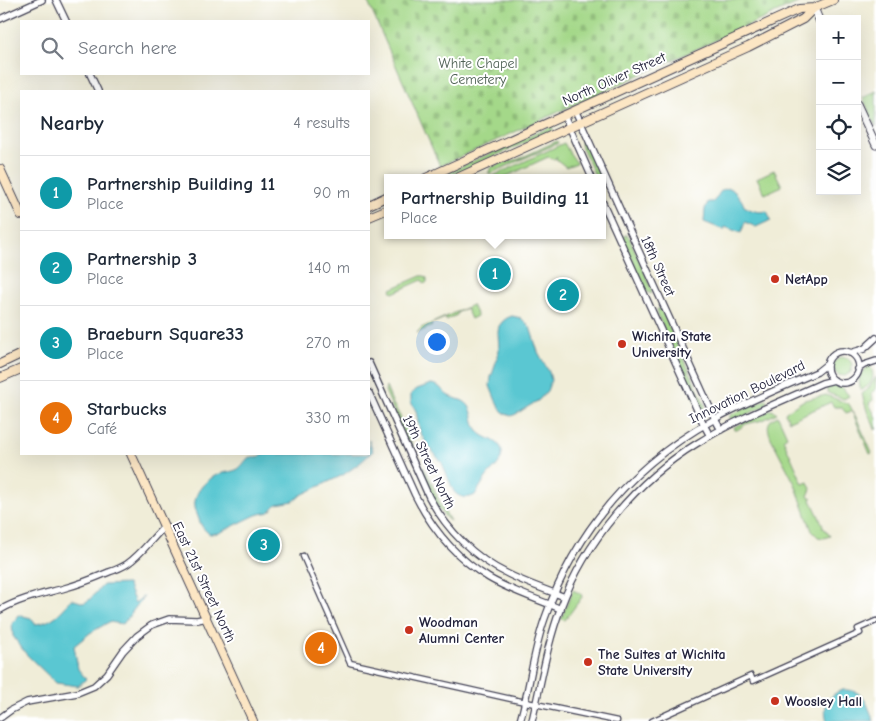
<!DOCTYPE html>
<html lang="en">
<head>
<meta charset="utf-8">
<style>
  body { margin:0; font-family:"Comic Neue",sans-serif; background:#f2f2f3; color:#1f2937 }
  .controls { position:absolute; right:15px; top:15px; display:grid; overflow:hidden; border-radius:0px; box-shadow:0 5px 20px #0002 }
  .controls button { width:45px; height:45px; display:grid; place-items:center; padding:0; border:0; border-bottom:1px solid #e0e1e3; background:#fff; color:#1f2937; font:25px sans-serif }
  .you { position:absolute; left:436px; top:341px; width:18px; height:18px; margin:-12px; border:4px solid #fff; border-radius:50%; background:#1a73e8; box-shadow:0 0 0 8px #1a73e833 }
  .badge { display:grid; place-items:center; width:32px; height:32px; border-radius:50%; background:#c8321e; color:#fff; font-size:16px; font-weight:700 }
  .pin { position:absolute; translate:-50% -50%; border:2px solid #fff; box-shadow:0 1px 5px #0006 }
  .popup { position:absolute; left:384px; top:174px; width:222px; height:65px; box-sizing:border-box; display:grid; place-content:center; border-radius:0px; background:#fff; filter:drop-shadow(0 1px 4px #0005); font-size:16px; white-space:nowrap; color:#747a83 }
  .popup b { font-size:19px; color:#1f2937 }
  .popup::after { content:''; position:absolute; left:50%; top:100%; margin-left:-10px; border:10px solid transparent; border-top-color:#fff }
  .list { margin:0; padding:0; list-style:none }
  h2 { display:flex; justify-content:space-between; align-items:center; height:65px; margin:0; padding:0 20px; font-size:21px }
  h2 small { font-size:16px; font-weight:400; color:#747a83 }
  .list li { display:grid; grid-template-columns:32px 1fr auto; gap:15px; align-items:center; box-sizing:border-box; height:75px; padding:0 20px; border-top:1px solid #e0e1e3 }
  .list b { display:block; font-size:19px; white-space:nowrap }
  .list p { margin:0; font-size:16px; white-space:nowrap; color:#747a83 }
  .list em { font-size:16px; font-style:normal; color:#747a83 }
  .icon { flex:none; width:28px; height:28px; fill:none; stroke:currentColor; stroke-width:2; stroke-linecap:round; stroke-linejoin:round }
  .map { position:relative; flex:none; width:876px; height:721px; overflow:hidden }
  .search { position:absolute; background:#fff; box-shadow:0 5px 20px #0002; left:20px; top:20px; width:350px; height:55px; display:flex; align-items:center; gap:12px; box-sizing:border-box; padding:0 18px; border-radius:0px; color:#747a83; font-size:19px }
  .panel { position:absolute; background:#fff; box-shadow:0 5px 20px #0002; left:20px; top:90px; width:350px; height:365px; border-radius:0px }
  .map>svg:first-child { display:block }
  .grass { fill:#a4d889; stroke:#637d62 }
  .cemetery { fill:url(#cemetery-stones); stroke:#637d62 }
  .water { fill:#5ac7d2; stroke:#3e7486 }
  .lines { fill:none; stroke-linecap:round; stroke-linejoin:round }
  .pedestrian-casing { stroke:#414053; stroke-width:7 }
  .minor-casing { stroke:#414053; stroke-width:8 }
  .tertiary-casing { stroke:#414053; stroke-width:9 }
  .secondary-casing { stroke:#414053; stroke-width:10 }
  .pedestrian { stroke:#fff; stroke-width:4.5 }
  .minor { stroke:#fff; stroke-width:5.5 }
  .tertiary { stroke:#fff; stroke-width:7 }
  .secondary { stroke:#fce6c4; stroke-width:8 }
  .poi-dot { fill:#c8321e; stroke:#fff; stroke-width:2 }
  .labels { text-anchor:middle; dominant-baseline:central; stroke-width:4; stroke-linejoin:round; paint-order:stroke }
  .park-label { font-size:14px; fill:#506256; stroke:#fff }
  .street-label { font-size:14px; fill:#22223b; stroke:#fff }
  .poi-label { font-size:14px; font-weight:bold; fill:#22223b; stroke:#fff; text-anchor:start }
</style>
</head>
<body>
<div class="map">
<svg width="876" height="721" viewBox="0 0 876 721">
  <defs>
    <pattern id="cemetery-stones" width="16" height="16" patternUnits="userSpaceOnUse" patternTransform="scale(1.25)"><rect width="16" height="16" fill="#a4d889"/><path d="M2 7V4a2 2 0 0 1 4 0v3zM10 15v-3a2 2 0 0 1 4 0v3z" fill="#8db977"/></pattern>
  </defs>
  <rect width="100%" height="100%" fill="#fff"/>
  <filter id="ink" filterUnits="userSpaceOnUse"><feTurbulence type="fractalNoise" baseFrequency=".02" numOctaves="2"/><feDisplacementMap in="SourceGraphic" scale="10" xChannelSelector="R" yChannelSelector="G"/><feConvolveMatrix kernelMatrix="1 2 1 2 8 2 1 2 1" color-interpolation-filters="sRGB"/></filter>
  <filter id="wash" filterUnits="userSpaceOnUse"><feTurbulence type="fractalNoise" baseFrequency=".0096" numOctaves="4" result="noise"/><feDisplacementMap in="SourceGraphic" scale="20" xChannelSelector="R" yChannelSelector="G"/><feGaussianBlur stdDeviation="1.12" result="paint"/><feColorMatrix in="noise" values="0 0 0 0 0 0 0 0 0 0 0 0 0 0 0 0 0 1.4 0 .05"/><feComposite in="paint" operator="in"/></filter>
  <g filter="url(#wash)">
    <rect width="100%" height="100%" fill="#f0edd8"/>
    <!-- grass -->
    <path class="grass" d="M876 91V127L863 98Z
      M552 126 553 130 446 178 444 174Z
      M582 140 584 141 601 178H596L580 143Z
      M557 141 558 143 489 174V171L492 167 502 163 519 159Z
      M564 143 569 152 577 163 566 167 556 159 557 157 554 159 548 157 503 178H491V177Z
      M774 170 782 186 765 194 757 178Z
      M626 234 629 237 651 287 652 292 651 294 646 291 624 241 623 236H626Z
      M421 276H425L427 278V282L425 284 422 280 393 293 391 289Z
      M472 305 477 316 471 319 466 308 457 313V315L446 320 445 318 431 324 432 326 417 333 421 328Z
      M659 308 663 313 705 405V407L703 409 699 408 658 316 657 309H659Z
      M840 357 848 358 852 364 851 372 845 376 838 375 833 369 834 362Z
      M870 366C876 377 872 385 861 390 859 383 858 379 862 372H864L865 369Z
      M876 377V382H875L876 388 872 393 873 400 869 403 876 418V430L867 411 862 394 868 389Z
      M832 384 842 387 849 396 844 399 828 393 825 385Z
      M386 387 393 404 405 425 415 453 429 477 441 506 450 521C435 511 417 463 409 446L410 444 409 441H407L385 391Z
      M826 395 849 404 857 419 872 453 870 454 852 411 846 413 841 407H834L831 402 789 421 785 413 786 412 804 400Z
      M765 400H767L768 402 763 407 739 418 736 417V419L733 420 731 419 729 417 732 414Z
      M771 410 775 411 777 413 763 420 746 424 737 430H735L734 427 763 414H765L766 412Z
      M778 416 787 436 783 439 803 484 808 482 811 489 808 496 812 498 811 500 823 525 822 527H823L830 536 824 538 818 537 812 531 795 484 771 438C767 427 766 421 778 416Z
      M573 590 581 594 582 597 565 620 561 619Z"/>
    <!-- cemetery -->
    <path class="cemetery" d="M367 0H804L440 166Z"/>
    <!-- water -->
    <path class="water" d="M730 188C736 192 742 199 744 206 752 211 758 213 767 211L771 220 756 227 745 222 741 233 725 227 724 230 704 222 705 209 708 202H713C720 195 718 189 730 188Z
      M512 316 521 318 530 327 538 352 549 372 551 380 547 391 539 400 516 414 511 416 506 414 502 411 496 401 490 386 491 377 494 369 499 350 498 332 499 326 503 321 507 318Z
      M431 384C440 385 441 389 446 394 455 401 466 397 471 410 474 418 473 424 479 432 486 440 503 440 502 454 501 465 491 470 485 479 482 484 478 490 475 495 468 499 460 498 454 492L442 463 426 443 420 432 416 411 411 402V394L417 389Z
      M369 440 373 451 360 463 343 475 301 495 294 501 277 504 269 512 256 515 219 533 210 534C202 529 201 525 197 514 189 497 204 480 219 474 225 472 233 472 238 469 242 466 245 461 249 457 254 458 259 459 262 454H369Z
      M127 584 135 603 144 596 123 624 109 622 90 633 74 646 78 669 86 679 78 686 56 683 26 654 13 636 12 624 19 615 31 618 35 624C52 623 62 612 71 599L84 603 89 600 103 585Z
      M843 690C865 689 867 705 874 721H827C822 706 829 694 843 690Z"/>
  </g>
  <g filter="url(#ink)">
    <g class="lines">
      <!-- pedestrian casing -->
      <g class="pedestrian-casing">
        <path id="pedestrian" d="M303 556 350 663 516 700 617 721
          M652 721 751 676 753 681 860 633 858 629 876 621"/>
      </g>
      <!-- minor casing -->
      <g class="minor-casing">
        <path id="minor" d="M56 0 66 21
          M0 19 42 0
          M90 74 98 91
          M575 110 715 419 721 430
          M564 115 592 178
          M602 201 704 425 710 436
          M827 367a16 16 0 1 1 32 0a16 16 0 1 1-32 0Z
          M850 353 864 349 876 338
          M369 363 429 497C446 529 474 558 508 574 526 583 546 590 565 597
          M858 369 864 365 876 361
          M369 393 415 495C432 529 456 558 489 578 511 591 537 599 561 609
          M0 610C21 598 43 594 65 588 80 584 95 578 109 572 115 570 121 568 127 564 142 554 151 539 165 526
          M0 718 11 710 27 702 77 693 94 686 107 674 123 651 137 636 152 625 169 619 197 620 207 618
          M520 721C530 687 533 651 545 618 576 529 632 465 713 420 746 402 783 387 817 372L827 364
          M532 721C541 683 547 644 561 607 585 542 637 480 696 444 736 419 780 402 822 383L834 380"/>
      </g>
      <!-- tertiary casing -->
      <g class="tertiary-casing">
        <path id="tertiary" d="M814 8 820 22
          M857 104 876 145"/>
      </g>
      <!-- secondary casing -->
      <g class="secondary-casing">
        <path id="secondary" d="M0 169 21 215
          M426 178 799 9 814 8
          M457 178 748 47 803 19 814 8 833 0
          M369 205 388 196
          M369 217 388 209
          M0 364 21 354
          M0 378 21 369
          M131 454 253 721"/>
      </g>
      <!-- pedestrian -->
      <use href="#pedestrian" class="pedestrian"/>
      <!-- minor -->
      <use href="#minor" class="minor"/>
      <!-- tertiary -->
      <use href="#tertiary" class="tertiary"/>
      <!-- secondary -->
      <use href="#secondary" class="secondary"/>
    </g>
  </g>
  <!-- markers -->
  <g class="poi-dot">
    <circle cx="775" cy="279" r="5"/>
    <circle cx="622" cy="344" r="5"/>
    <circle cx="409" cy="630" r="5"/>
    <circle cx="588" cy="662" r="5"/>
    <circle cx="775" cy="701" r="5"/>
  </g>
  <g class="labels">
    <!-- park labels -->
    <g class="park-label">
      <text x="478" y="63">White Chapel<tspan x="478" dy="16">Cemetery</tspan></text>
    </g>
    <!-- street labels -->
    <g class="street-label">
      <text transform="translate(614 79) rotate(-24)">North Oliver Street</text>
      <text transform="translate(658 266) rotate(66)">18th Street</text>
      <text transform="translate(747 392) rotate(-26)">Innovation Boulevard</text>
      <text transform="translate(429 462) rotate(64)">19th Street North</text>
      <text transform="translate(204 582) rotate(65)">East 21st Street North</text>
    </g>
    <!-- poi labels -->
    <g class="poi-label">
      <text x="785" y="279">NetApp</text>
      <text x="632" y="336">Wichita State<tspan x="632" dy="16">University</tspan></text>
      <text x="419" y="622">Woodman<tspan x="419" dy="16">Alumni Center</tspan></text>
      <text x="598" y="654">The Suites at Wichita<tspan x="598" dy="16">State University</tspan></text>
      <text x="785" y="701">Woosley Hall</text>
    </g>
  </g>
</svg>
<div class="controls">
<button>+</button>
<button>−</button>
<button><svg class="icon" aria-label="locate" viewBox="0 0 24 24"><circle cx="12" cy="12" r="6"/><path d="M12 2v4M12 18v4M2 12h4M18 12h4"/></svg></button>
<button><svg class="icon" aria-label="layers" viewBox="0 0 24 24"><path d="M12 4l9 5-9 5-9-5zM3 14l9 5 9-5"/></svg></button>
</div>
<div class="you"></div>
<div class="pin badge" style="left:495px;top:274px;background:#0f9aa8">1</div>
<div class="popup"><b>Partnership Building 11</b>Place</div>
<div class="pin badge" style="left:563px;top:295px;background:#0f9aa8">2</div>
<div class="pin badge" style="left:264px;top:545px;background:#0f9aa8">3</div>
<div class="pin badge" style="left:321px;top:648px;background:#e8710a">4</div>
<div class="search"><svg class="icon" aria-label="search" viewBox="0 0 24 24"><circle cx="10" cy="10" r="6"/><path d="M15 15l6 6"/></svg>Search here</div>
<section class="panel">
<h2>Nearby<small>4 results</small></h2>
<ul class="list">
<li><span class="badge" style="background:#0f9aa8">1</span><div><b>Partnership Building 11</b><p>Place</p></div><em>90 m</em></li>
<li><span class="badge" style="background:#0f9aa8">2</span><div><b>Partnership 3</b><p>Place</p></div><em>140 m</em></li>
<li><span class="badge" style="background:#0f9aa8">3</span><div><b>Braeburn Square33</b><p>Place</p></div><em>270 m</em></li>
<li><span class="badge" style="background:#e8710a">4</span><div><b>Starbucks</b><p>Café</p></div><em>330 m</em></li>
</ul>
</section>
</div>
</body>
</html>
